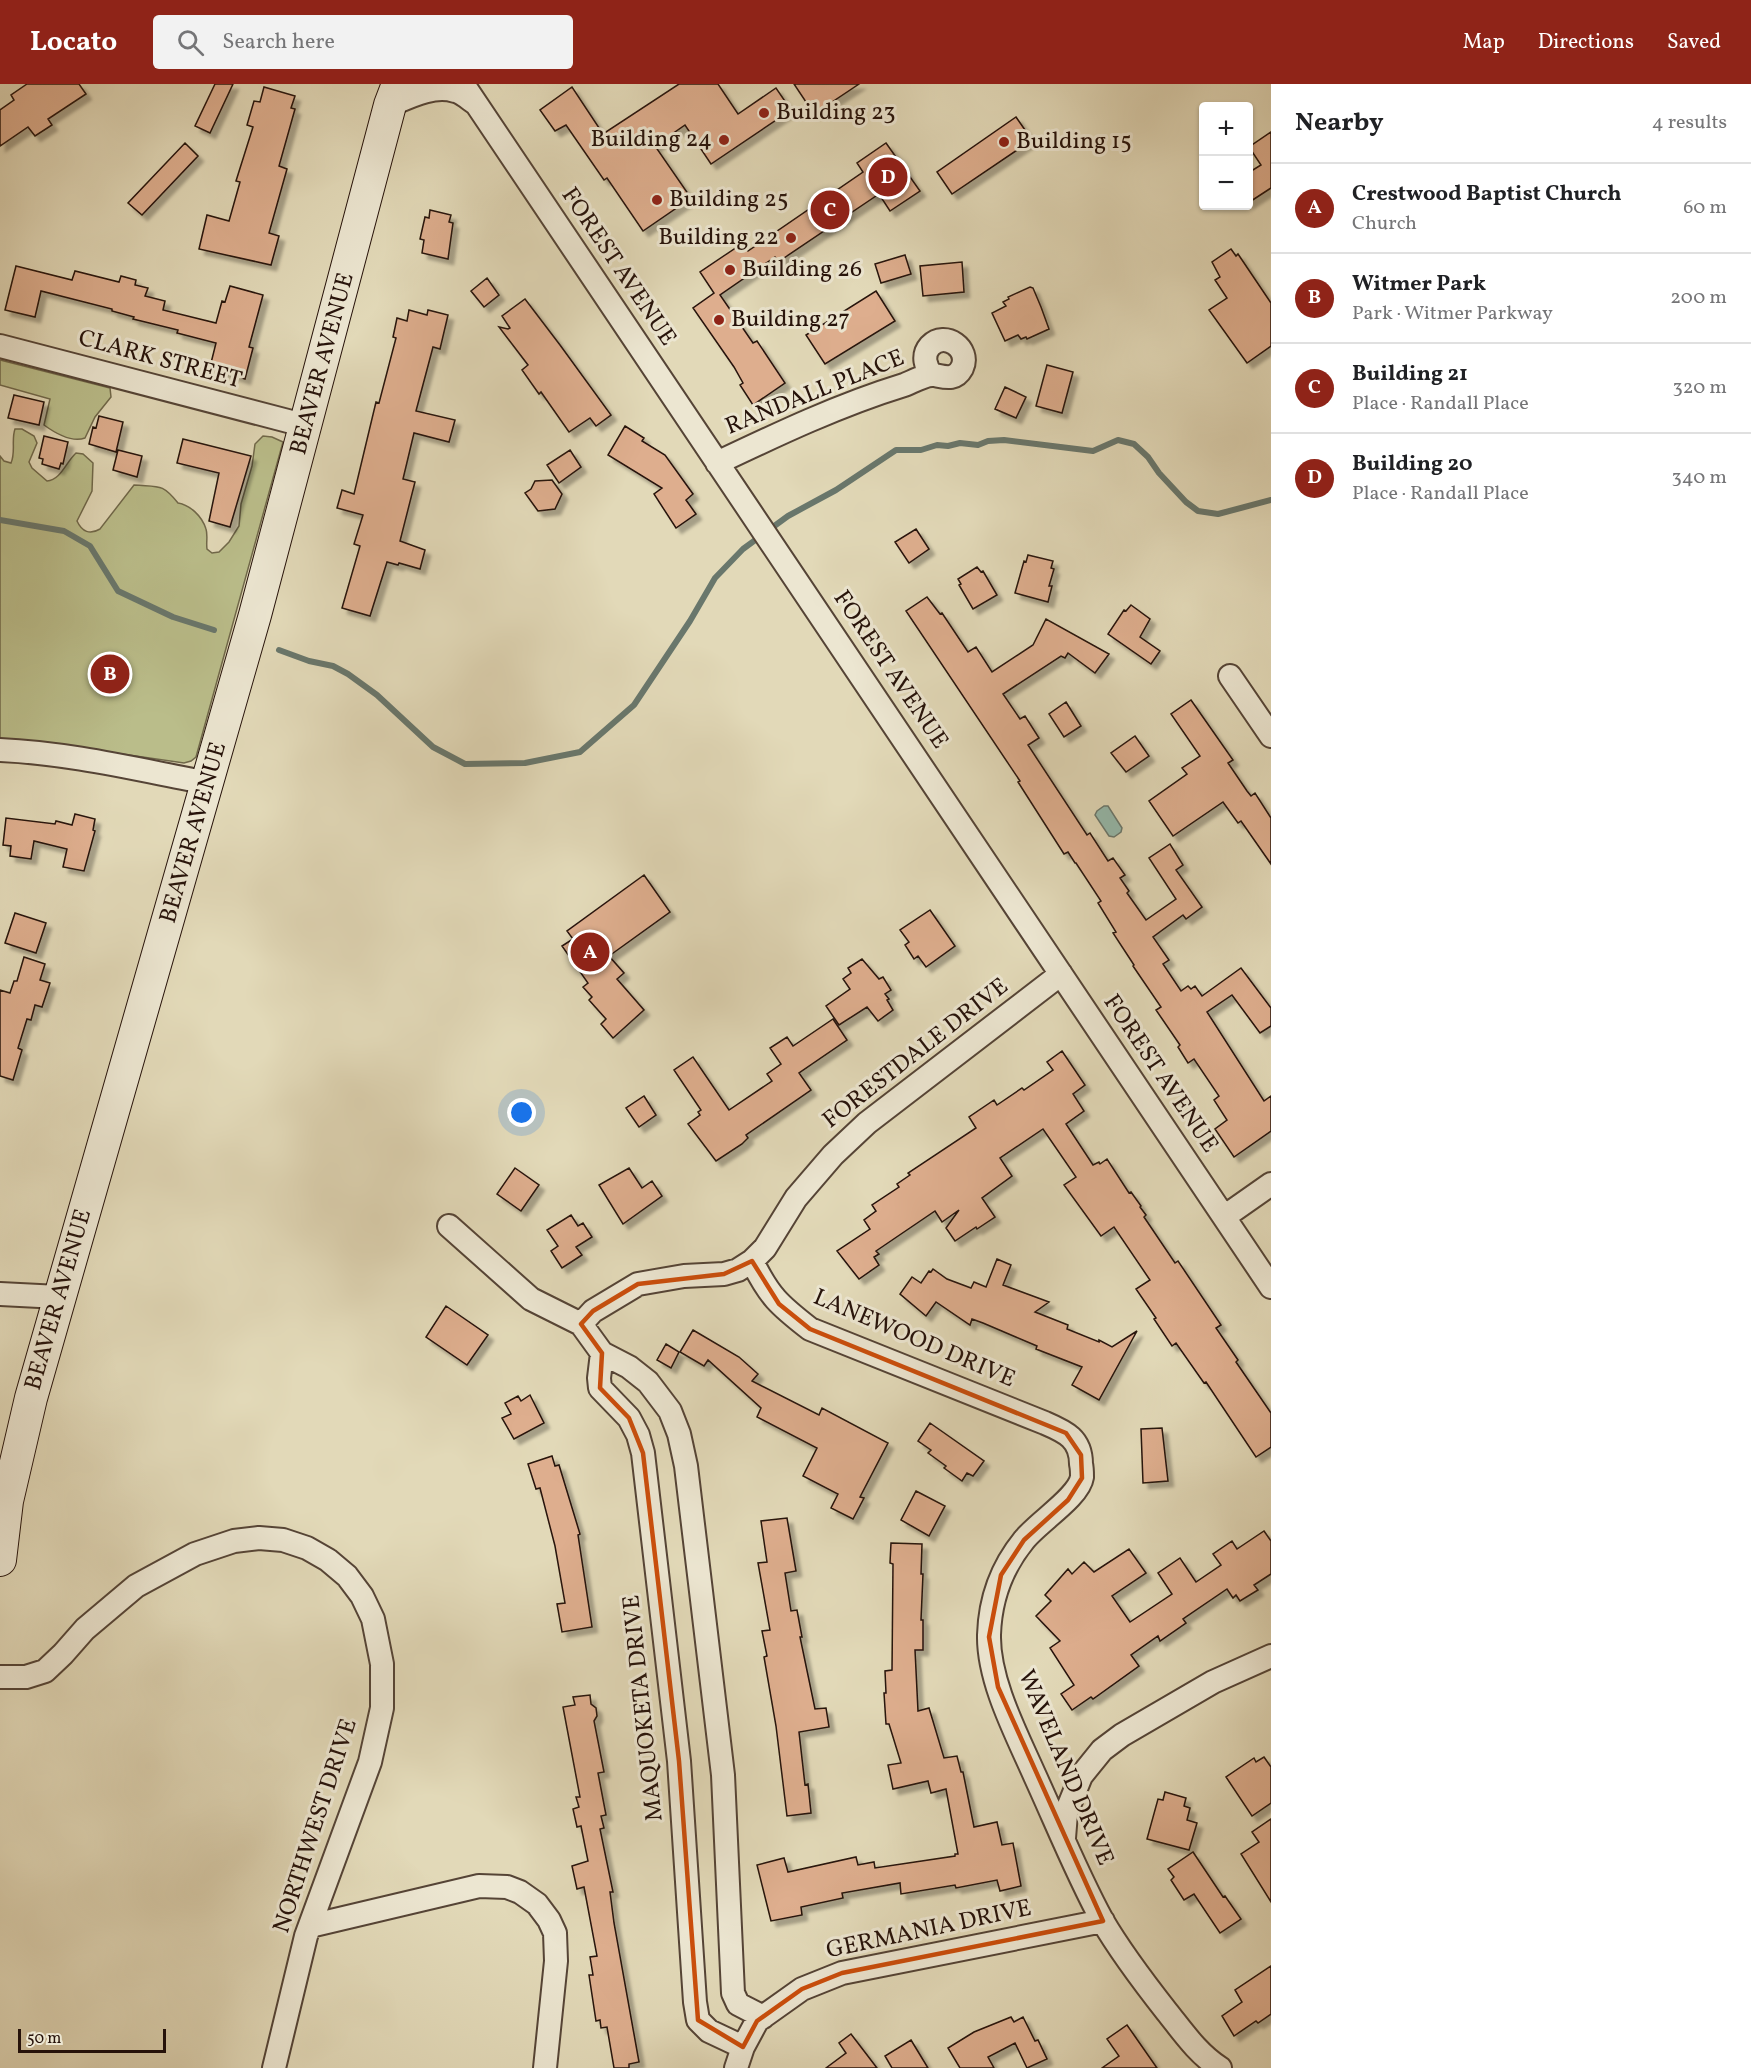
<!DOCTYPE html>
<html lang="en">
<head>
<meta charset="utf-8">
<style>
  body { margin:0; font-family:Vollkorn,serif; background:#f2f2f2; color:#202124 }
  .controls { position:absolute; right:18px; top:18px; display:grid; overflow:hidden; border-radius:6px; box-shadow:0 2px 4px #0004 }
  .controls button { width:54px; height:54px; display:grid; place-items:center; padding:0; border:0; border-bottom:2px solid #e0e0e0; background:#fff; color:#202124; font:30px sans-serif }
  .scale { position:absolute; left:18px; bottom:15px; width:148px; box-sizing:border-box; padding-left:6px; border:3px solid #26120a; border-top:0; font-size:16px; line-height:21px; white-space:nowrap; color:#26120a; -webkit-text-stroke:4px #ece6d1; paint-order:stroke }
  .you { position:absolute; left:522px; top:1029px; width:21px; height:21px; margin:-15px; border:4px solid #fff; border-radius:50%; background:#1a73e8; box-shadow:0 0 0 9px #1a73e833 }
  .badge { display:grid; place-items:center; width:39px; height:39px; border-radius:50%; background:#8f2418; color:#fff; font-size:20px; font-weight:700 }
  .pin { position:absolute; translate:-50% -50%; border:3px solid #fff; box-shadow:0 2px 6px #0006 }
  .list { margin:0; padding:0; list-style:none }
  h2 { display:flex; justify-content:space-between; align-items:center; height:78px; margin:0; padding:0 24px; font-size:26px }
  h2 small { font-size:20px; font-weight:400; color:#757577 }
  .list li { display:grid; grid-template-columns:39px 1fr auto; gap:18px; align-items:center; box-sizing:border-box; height:90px; padding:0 24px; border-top:2px solid #e0e0e0 }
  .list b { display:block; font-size:22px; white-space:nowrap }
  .list p { margin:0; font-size:20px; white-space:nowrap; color:#757577 }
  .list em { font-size:20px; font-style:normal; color:#757577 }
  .icon { flex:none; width:33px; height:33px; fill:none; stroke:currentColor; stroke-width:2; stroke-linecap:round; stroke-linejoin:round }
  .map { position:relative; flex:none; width:1271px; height:1984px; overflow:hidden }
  header { display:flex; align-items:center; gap:36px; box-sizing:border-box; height:84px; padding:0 30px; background:#8f2418; color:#fff }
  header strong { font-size:28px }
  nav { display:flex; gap:33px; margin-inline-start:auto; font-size:21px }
  .search { width:420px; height:54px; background:#f2f2f2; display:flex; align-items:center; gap:15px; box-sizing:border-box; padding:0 21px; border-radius:6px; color:#757577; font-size:22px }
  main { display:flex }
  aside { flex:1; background:#fff }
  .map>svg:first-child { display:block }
  .green { fill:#babd8a; stroke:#70684a; stroke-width:1.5 }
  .water { fill:#95baad; stroke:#69776c; stroke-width:1.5 }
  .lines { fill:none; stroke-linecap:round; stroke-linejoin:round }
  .stream { stroke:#69776c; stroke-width:6 }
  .building { fill:#deae8e; stroke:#26120a; stroke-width:1.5; filter:url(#shadow) }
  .minor-casing { stroke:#554436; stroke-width:26 }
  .secondary-casing { stroke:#26120a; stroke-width:34 }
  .minor { stroke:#ece6d1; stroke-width:22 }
  .secondary { stroke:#ece6d1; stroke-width:32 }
  .marked { fill:none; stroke:#cb4e0c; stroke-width:4.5; stroke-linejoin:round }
  .poi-dot { fill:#8f2418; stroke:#ece6d1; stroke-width:2 }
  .labels { text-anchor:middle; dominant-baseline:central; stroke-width:6; stroke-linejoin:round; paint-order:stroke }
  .poi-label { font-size:24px; fill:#26120a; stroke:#ece6d1; text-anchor:start }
  .street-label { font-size:24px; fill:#26120a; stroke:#ece6d1 }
</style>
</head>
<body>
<header>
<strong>Locato</strong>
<div class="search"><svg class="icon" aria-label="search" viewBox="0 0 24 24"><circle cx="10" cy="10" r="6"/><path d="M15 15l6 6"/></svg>Search here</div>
<nav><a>Map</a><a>Directions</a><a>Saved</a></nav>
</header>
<main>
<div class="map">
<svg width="1271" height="1984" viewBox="0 0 1271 1984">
  <defs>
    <filter id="shadow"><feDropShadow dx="5.5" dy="5.5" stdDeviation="1.5" flood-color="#0004"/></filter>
  </defs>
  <rect width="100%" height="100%" fill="#e2d9b8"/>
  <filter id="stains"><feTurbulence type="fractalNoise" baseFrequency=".00333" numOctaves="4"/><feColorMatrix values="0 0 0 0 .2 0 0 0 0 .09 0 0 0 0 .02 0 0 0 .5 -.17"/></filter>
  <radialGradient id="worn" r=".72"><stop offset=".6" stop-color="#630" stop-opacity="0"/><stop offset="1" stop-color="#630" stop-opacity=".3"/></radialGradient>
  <!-- green -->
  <path class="green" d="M0 276 110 304 111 313 95 333 85 354C71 359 55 349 44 341L50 315 0 301Z
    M15 345H22L34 352 37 359 29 378 32 384 47 397C61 396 66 378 76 369L83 370 93 379 92 407 77 437C82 448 90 451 100 445L134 401C159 403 162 399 178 419 190 421 202 432 206 445 208 451 206 459 207 465L212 469 219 468 229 458 239 442 241 420 252 382 255 360 263 352 272 353 283 358 196 673 191 677 184 679 32 657 0 656V372L4 377 11 379C16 368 11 356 15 345Z"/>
  <!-- water -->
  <path class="water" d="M1104 722H1108L1122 744 1121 748 1114 753 1109 752 1095 731 1097 727Z"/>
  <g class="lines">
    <!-- stream -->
    <path class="stream" d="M0 436 64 447 90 462 118 507 173 533 214 546
      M279 566 309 577 333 582 348 590 377 611 433 663 465 680 525 679 580 668 634 621 690 537 715 494 743 465 788 432 836 406 896 366H921L937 361 948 362 960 359 978 361 988 357 1004 356 1093 367 1118 356 1134 360 1148 373 1159 389 1186 418 1198 427 1218 430 1271 416"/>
  </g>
  <!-- building -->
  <path class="building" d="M27 0H79L86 10 48 35 52 41 35 52 28 43 0 62V26L14 16 11 11Z
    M215 0H233L210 49 195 42Z
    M679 0H718L738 30 776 4 791 26 711 80 685 41 655 62 691 114 643 147 607 94 604 96 566 41 555 47 540 26 572 3 603 50Z
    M794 0H859L814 30Z
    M264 3 295 12 291 24 295 25 279 82 287 85 269 149 279 152 271 181 199 165 207 131 229 137 240 98 236 97 253 43 247 41 254 17 260 18Z
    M1016 33 1032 56 952 110 937 88Z
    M1271 48V104L1248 119V89L1261 81 1249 63Z
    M185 59 198 72 142 131 128 119Z
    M886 59 920 107 890 127 879 110 778 178 775 173 720 211 753 259 757 257 785 299 753 321 740 301 743 299 734 283 693 224 714 209 700 188 743 159 748 167 863 88 857 79Z
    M430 126 451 131 449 138 453 139 448 175 422 169 424 156 420 155 425 133 429 134Z
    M1231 165 1236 172 1238 170 1271 219V262L1247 279 1209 226 1227 214 1215 196 1220 193 1212 178Z
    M905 171 911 190 881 199 875 180Z
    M962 178 964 208 923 212 920 182Z
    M16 182 72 196 75 187 119 198 121 192 136 196 135 201 148 204 145 212 165 217 163 226 216 239 222 217 225 218 230 202 263 211 249 263 253 264 245 295 210 283 216 259 177 249 178 246 133 235 134 233 112 227V225L41 207 35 233 5 226Z
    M487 194 499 211 484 223 471 207Z
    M1030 203 1033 204 1041 223 1049 245 1027 255 1026 253 1021 255 1018 251 1005 257 992 229 1006 222 1003 218 1009 215 1008 213Z
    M876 207 895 237 825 280 806 251Z
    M525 215 560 261 611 331 596 342 590 334 569 348 541 308 539 310 522 286 528 281 499 243 508 245 510 244 502 232Z
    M409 226 427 231 428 226 448 231 440 265 433 263 416 327 455 336 449 358 414 349 403 395 415 398 400 457 425 466 420 485 399 479 398 481 387 478 370 532 342 524 360 462 354 460 363 431 337 424 342 406 354 410 376 318 379 319 396 254 393 253 397 234 407 237Z
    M1047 281 1073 288 1062 329 1036 322Z
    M1005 303 1026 313 1016 334 995 325Z
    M14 311 44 318 39 341 8 334Z
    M99 332 123 338 116 368 89 360 93 343 96 344Z
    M625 342 644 354 642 357 665 371 693 410 686 416 696 430 676 444 654 410 662 404 608 371Z
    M44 352 68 358 63 380 61 379 59 385 42 380 43 375 39 374Z
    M183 355 251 372 230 443 209 437 219 389 177 379Z
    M118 366 142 372 137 393 113 386Z
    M570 366 581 383 559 399 547 381Z
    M552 396 562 410 555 425 538 427 525 409 531 405 535 397Z
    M916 445 929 465 909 479 895 458Z
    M1028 471 1053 477 1051 484 1054 485 1049 502H1052L1048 518 1015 509 1024 477 1026 478Z
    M977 483 981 488 983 487 997 511 973 525 959 501 961 500 958 495Z
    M927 513 940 530 942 529 968 568 976 563 992 588 1033 561 1046 535 1109 570 1095 589 1068 569 1065 574 1061 572 1003 610 1020 635 1025 632 1039 654 1028 661 1087 751 1090 749 1108 777 1113 774 1125 791 1120 794 1129 807 1127 809 1146 836 1176 815 1149 774 1170 760 1183 781 1176 786 1202 823 1186 835 1183 831 1153 853 1169 876 1163 880 1181 907 1188 902 1191 905 1195 902 1202 912 1241 884 1271 924V942L1260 949 1232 911 1207 928 1264 1017 1271 1012V1047L1234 1073 1215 1045 1227 1036 1214 1016 1219 1012 1194 975 1188 979 1178 963 1180 961 1156 926 1161 923 1133 882 1134 881 1113 849 1116 848 1098 819 1101 817 1076 779H1075L1068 768 1064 770 1018 698 1020 697 906 527Z
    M1131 521 1150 535 1140 553 1160 567 1151 580 1108 550 1124 526 1126 527Z
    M1191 616 1233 676 1228 679 1247 707 1251 712 1255 709 1271 734V780L1241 737 1238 739 1223 718 1173 752 1149 717 1187 690 1182 684 1200 672 1171 630Z
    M1066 618 1081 642 1064 653 1049 630Z
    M1135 652 1149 672 1126 688 1111 669Z
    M75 730 95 735 93 746 95 747 84 787 63 783 67 765 34 757 31 775 10 772 11 762 3 761 6 734 55 740 56 737 72 741Z
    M644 791 670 828 609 872 624 889 617 895 644 926 613 954 601 940 606 935 589 916 592 913 583 903 588 899 562 862 573 855 567 847Z
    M930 826 955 862 926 883 918 872 914 875 905 861 909 858 900 846Z
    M15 829 46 839 36 869 5 859Z
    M24 873 45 880 40 896 50 899 42 923 35 921 31 936 27 935 18 964 22 966 13 996 0 992V906L10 909 14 897H17Z
    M862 875 879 895 883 893 891 906 885 910 889 915 887 916 893 926 878 937 867 923 839 941 826 922 850 905 843 895 851 889 848 884Z
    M833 935 847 956 799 989 811 1006 746 1051 748 1054 742 1060 716 1077 688 1040 700 1031 698 1028 701 1026 674 986 693 973 729 1026 772 997 767 990 781 980 770 964 787 953 793 962Z
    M1062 967 1085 1001 1073 1010 1084 1027 1066 1040 1093 1081 1099 1078 1100 1080 1107 1075 1129 1109 1131 1108 1141 1122 1140 1123 1146 1131 1144 1133 1175 1179 1178 1177 1221 1241 1216 1244 1238 1276 1236 1278 1271 1329V1363L1256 1373 1206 1298 1204 1299 1176 1259 1172 1262 1154 1235 1156 1234 1136 1205 1150 1196 1114 1143 1101 1152 1064 1101 1076 1093 1043 1045 1000 1074 1012 1092 982 1114 995 1133 977 1145 976 1143 955 1157 946 1144 959 1126 942 1138 935 1127 876 1167 879 1170 874 1173 879 1181 859 1195 837 1167 870 1145 864 1136 876 1127 872 1121 899 1103 897 1100 910 1091 908 1089 976 1044 969 1033 994 1016 997 1021 1022 1004 1024 1006 1053 986 1047 978Z
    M644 1012 656 1031 639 1043 626 1024Z
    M515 1084 539 1101 521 1127 497 1110Z
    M629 1084 642 1104 652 1097 662 1112 623 1140 599 1101Z
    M571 1131 578 1142 583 1139 592 1153 576 1163 582 1171 562 1184 551 1167 558 1162 547 1146Z
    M997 1175 1011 1181 1003 1201 1049 1218 1035 1228 1068 1241 1067 1245 1099 1258V1256L1112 1263 1137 1247 1099 1316 1072 1301 1082 1283 1036 1265 1037 1262 983 1239 972 1235 970 1241 936 1218 926 1232 900 1210 912 1193 921 1199 929 1187 931 1188 933 1185 947 1195 971 1204 974 1198 986 1203Z
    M446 1222 488 1251 467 1281 426 1253Z
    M693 1246 739 1273 758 1290 752 1297 819 1331 822 1324 888 1359 860 1413 864 1414 853 1435 831 1424 838 1410 803 1392 817 1364 757 1333 761 1324 708 1276 704 1282 680 1268Z
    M666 1260 679 1268 671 1284 657 1276Z
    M530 1311 544 1339 514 1355 502 1334 511 1330 505 1319 518 1312 521 1317Z
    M930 1339 984 1377 973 1392 967 1389 962 1397 944 1384 946 1382 928 1369 931 1366 918 1357Z
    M1162 1344 1168 1397 1143 1399 1141 1345Z
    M552 1372 555 1382 559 1381 580 1450 578 1451 592 1543 562 1548 557 1520 565 1519 555 1462 540 1404 536 1405 528 1380Z
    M916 1407 945 1422 929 1452 901 1436Z
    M787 1434 796 1487 785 1489 791 1527 797 1526 802 1553H800L815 1625 826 1624 829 1643 799 1648 805 1701 808 1700 811 1729 787 1732 776 1642 764 1573 767 1572 762 1547 770 1546 758 1479 767 1478 761 1437Z
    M1264 1447 1271 1457V1490L1254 1501 1258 1506 1240 1517 1236 1511 1233 1514 1227 1505 1183 1535 1186 1539 1160 1557 1158 1552 1131 1571 1139 1582 1093 1615 1091 1613 1072 1626 1061 1610 1074 1601 1050 1564 1060 1557 1036 1532 1051 1517 1045 1511 1068 1485 1072 1490 1084 1478 1094 1488 1129 1465 1146 1489 1112 1512 1130 1538 1172 1510 1158 1489 1180 1474 1196 1498 1221 1481 1213 1470 1232 1457 1237 1465Z
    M891 1459 922 1460 921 1490H923L921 1536H923V1566H915L918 1627 929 1624 944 1674 957 1672 961 1688H963L974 1743 997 1738 1002 1761 1013 1759 1021 1802 1000 1807 997 1796 956 1804 955 1801 901 1810 900 1799 842 1809 843 1814 801 1823 802 1831 771 1837 757 1781 784 1774 788 1788 856 1773 858 1781 874 1778 875 1784 955 1772V1770H958L946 1705 931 1709 928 1697 893 1705 888 1681 901 1679 889 1640H886L884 1609H886L885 1587 892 1586 893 1480 890 1479Z
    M590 1611 591 1620 596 1624 597 1632 594 1637 604 1688 598 1689 606 1731 601 1732 604 1744 600 1745 613 1808H610L614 1839 639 1978 629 1980V1984H614L607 1943 601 1944 600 1936 596 1937 589 1891H593L590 1873 597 1872 584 1803 577 1805 572 1782 588 1777 581 1742 577 1743 573 1725 579 1723 576 1713H580L563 1623 575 1621 573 1613Z
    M1264 1673 1271 1683V1719L1252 1732 1226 1693 1254 1674 1256 1678Z
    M1165 1708 1186 1714 1184 1722 1190 1724 1187 1736 1197 1739 1189 1766 1147 1755 1158 1715 1163 1716Z
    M1271 1735V1818L1241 1770 1259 1758 1252 1748Z
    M1193 1768 1223 1813 1225 1812 1241 1835 1220 1849 1194 1810 1184 1816 1171 1796 1174 1793 1168 1785Z
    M1271 1882V1930L1258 1939 1256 1937 1234 1952 1222 1932 1242 1918 1235 1906Z
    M1011 1933 1014 1938 1023 1933 1035 1957 1038 1956 1047 1975 1027 1984 1015 1959 988 1973 994 1984H960L948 1964 974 1948Z
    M1127 1941 1157 1984H1102L1119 1972 1107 1955Z
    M851 1950 877 1984H826L846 1969 839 1959Z
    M911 1956 928 1984H892L885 1972Z"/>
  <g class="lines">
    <!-- minor casing -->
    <g class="minor-casing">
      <path id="minor" d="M463 0 1271 1203
        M390 21C409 13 434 0 455 7 461 8 469 15 475 19
        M0 262 307 342
        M717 379C778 350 839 321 904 301 912 298 926 290 934 291 945 293 955 297 962 284 971 265 945 246 930 262 922 271 925 284 933 291
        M1230 592 1271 652
        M0 666C70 669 139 686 209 699
        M1224 1133 1271 1100
        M449 1142 531 1215 581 1240 602 1269 629 1283 648 1298 670 1327 679 1350 686 1382 723 1691 733 1909 738 1920 763 1933
        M752 1177C769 1212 779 1221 810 1245L1045 1339C1066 1348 1081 1355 1081 1380 1082 1384 1082 1389 1082 1393 1079 1413 1038 1438 1024 1456 1002 1483 990 1516 989 1551 988 1597 1017 1651 1035 1692 1057 1740 1077 1790 1102 1836 1120 1867 1145 1900 1167 1928 1183 1948 1198 1970 1220 1984
        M0 1210 59 1213
        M581 1240 593 1227 638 1200 684 1192 724 1190 738 1186 752 1177 765 1164 796 1114 833 1071 867 1039 1061 890
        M602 1269 599 1294 600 1304 629 1334 638 1351 643 1369 679 1677 695 1918 698 1936 709 1947 743 1963
        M0 1593H26L45 1587 63 1570 85 1545 136 1502 195 1470 234 1457 259 1454 283 1456 307 1464 328 1476 347 1492 362 1512 373 1535 382 1580V1624L370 1678 306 1852 274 1984
        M1064 1754 1066 1729 1081 1692 1102 1666 1122 1651 1213 1598 1271 1572
        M310 1842 479 1802 507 1803 520 1808 537 1820 549 1836 555 1849 556 1877 545 1984
        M736 1984 743 1963 757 1937 802 1905 842 1889 1103 1837"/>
    </g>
    <!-- secondary casing -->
    <g class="secondary-casing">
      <path id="secondary" d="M0 1476 7 1417 31 1314 255 531 390 21 398 0"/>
    </g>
    <!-- minor -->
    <use href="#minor" class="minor"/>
    <!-- secondary -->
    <use href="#secondary" class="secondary"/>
  </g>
  <!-- marked area -->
  <path class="marked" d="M752 1177 779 1220 810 1245 1066 1349 1081 1371 1082 1394 1068 1416 1024 1456 1001 1491 989 1553 998 1603 1103 1837 842 1889 802 1905 757 1937 743 1963 698 1936 679 1677 643 1369 629 1334 600 1304 602 1269 581 1240 593 1227 638 1200 724 1190Z"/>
  <!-- markers -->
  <g class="poi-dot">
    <circle cx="764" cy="29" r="6"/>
    <circle cx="724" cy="56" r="6"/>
    <circle cx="1004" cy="58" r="6"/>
    <circle cx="657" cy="116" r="6"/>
    <circle cx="791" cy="154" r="6"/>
    <circle cx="730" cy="186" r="6"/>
    <circle cx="719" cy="236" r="6"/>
  </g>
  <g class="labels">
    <!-- poi labels -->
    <g class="poi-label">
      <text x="776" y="29">Building 23</text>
      <text x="712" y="56" text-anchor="end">Building 24</text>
      <text x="1016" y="58">Building 15</text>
      <text x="669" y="116">Building 25</text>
      <text x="779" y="154" text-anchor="end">Building 22</text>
      <text x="742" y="186">Building 26</text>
      <text x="731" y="236">Building 27</text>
    </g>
    <!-- street labels -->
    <g class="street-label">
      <text transform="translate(618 183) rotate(56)">FOREST AVENUE</text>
      <text transform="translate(160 276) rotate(15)">CLARK STREET</text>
      <text transform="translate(323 280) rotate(-75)">BEAVER AVENUE</text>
      <text transform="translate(815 309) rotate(-22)">RANDALL PLACE</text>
      <text transform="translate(890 586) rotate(56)">FOREST AVENUE</text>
      <text transform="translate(194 749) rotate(-74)">BEAVER AVENUE</text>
      <text transform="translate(916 970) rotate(-38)">FORESTDALE DRIVE</text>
      <text transform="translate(1160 990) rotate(56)">FOREST AVENUE</text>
      <text transform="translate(59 1216) rotate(-74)">BEAVER AVENUE</text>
      <text transform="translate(914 1255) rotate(23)">LANEWOOD DRIVE</text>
      <text transform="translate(644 1624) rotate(-96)">MAQUOKETA DRIVE</text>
      <text transform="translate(1065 1684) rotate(67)">WAVELAND DRIVE</text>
      <text transform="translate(316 1742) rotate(-72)">NORTHWEST DRIVE</text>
      <text transform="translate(929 1846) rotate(-12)">GERMANIA DRIVE</text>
    </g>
  </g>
  <rect width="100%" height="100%" filter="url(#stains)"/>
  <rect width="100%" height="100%" fill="url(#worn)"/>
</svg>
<div class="controls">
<button>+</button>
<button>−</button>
</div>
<div class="scale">50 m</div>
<div class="you"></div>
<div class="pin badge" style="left:590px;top:868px">A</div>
<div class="pin badge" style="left:110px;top:590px">B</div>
<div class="pin badge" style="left:830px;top:126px">C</div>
<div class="pin badge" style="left:888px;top:93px">D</div>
</div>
<aside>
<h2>Nearby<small>4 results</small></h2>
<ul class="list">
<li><span class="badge">A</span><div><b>Crestwood Baptist Church</b><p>Church</p></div><em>60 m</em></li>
<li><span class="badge">B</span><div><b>Witmer Park</b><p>Park · Witmer Parkway</p></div><em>200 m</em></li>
<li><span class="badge">C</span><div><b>Building 21</b><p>Place · Randall Place</p></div><em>320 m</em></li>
<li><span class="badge">D</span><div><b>Building 20</b><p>Place · Randall Place</p></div><em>340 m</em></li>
</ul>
</aside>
</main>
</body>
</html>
